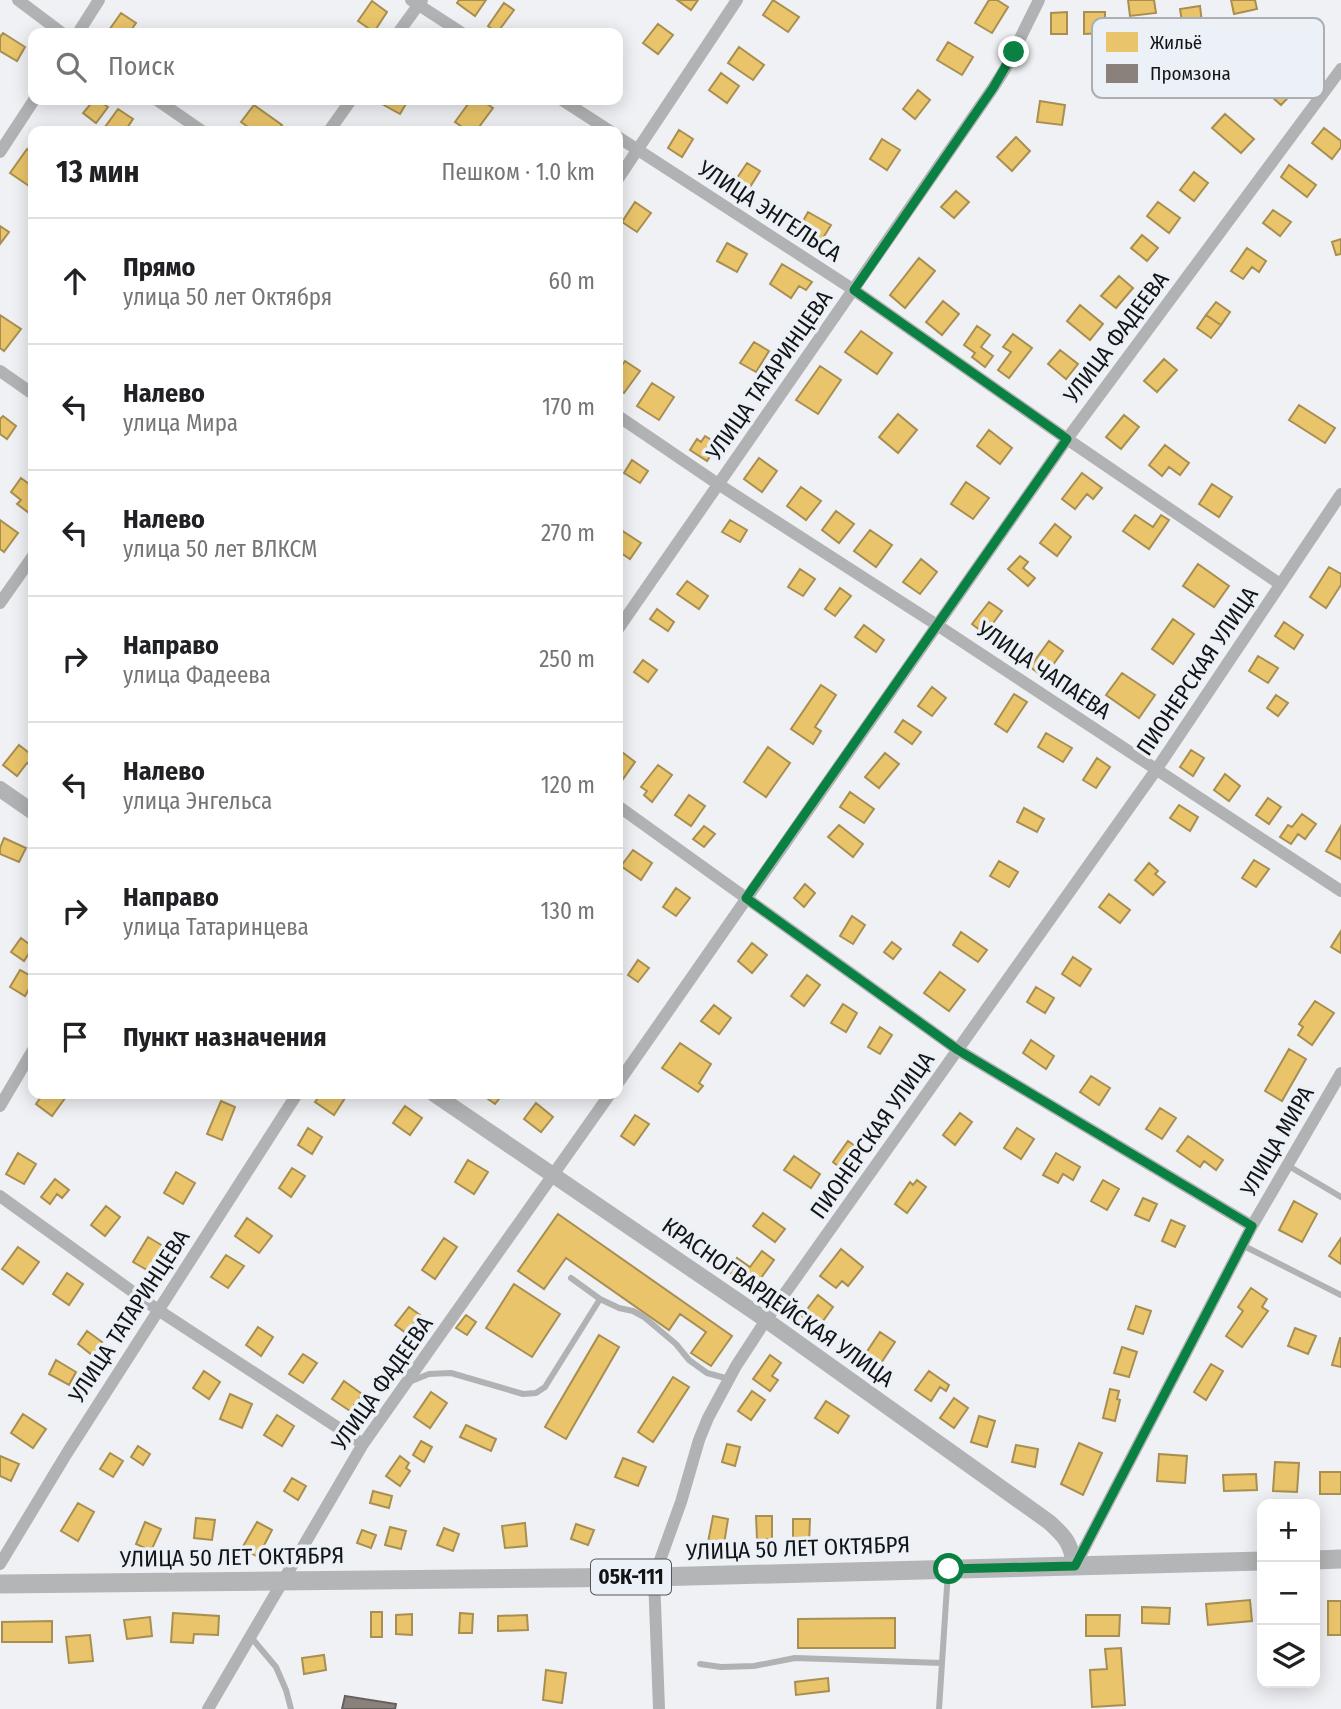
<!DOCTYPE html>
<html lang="ru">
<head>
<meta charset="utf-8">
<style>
  body { margin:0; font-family:"Fira Sans Condensed",sans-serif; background:#f2f2f2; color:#202124 }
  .controls { position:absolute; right:21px; bottom:21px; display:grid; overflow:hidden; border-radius:14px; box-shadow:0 4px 18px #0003 }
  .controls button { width:63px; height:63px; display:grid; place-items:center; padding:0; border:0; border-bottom:2px solid #e0e0e0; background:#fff; color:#202124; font:35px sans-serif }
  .stop { position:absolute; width:21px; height:21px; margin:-16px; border:5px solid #0b8043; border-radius:50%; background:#fff }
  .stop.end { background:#0b8043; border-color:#fff; box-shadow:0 2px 7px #0008 }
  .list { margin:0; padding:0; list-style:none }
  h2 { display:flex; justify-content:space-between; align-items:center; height:91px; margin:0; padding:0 28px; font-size:30px }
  h2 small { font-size:23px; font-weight:400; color:#757577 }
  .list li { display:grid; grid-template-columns:46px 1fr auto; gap:21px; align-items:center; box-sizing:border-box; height:126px; padding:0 28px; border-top:2px solid #e0e0e0 }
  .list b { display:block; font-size:26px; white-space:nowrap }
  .list p { margin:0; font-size:23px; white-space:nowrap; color:#757577 }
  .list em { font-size:23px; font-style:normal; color:#757577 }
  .icon { flex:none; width:38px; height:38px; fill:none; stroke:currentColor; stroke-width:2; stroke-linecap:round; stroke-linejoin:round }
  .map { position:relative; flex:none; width:1341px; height:1709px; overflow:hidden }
  .search { position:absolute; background:#fff; box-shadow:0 4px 18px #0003; left:28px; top:28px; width:595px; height:77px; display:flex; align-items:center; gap:18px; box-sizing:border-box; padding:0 24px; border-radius:14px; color:#757577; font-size:26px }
  .panel { position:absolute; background:#fff; box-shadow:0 4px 18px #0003; left:28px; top:126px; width:595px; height:973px; border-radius:14px }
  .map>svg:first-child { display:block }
  .homes { fill:#e9c46a; stroke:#a88f51; stroke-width:2 }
  .industry { fill:#8a817c; stroke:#66605d; stroke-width:2 }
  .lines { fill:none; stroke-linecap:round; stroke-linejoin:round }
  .service { stroke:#b1b2b3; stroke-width:6 }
  .minor { stroke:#b1b2b3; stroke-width:12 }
  .tertiary { stroke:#b1b2b3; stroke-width:16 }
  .primary { stroke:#b4b5b6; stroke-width:19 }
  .route { stroke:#0b8043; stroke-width:9 }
  .labels { text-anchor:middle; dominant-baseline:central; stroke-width:7; stroke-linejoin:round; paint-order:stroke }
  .shield { fill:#ecf1f7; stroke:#53565a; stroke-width:2 }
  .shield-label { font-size:21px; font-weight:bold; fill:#121416 }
  .street-label { font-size:23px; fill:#121416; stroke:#ecf1f7 }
  .key { fill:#ecf1f7; stroke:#abafb4; stroke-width:2 }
  .key-label { font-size:19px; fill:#121416 }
</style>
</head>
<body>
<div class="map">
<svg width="1341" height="1709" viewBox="0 0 1341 1709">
  <rect width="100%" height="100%" fill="#eff1f4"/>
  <!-- homes -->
  <path class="homes" d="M459 0H486L475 16 457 3Z
    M677 0H698L691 10Z
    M773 0 799 17 788 32 763 15Z
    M989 0H997L1008 7 992 33 975 23Z
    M1128 0H1154L1156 13 1130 16Z
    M1231 0H1255L1257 9 1234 14Z
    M372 1 387 12 374 32 358 21Z
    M504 3 514 10 497 33 488 26Z
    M1200 6 1203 31 1184 34 1180 9Z
    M1067 12V34H1051V13Z
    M1084 12H1105V33L1084 34Z
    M121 13 136 23 129 33H107Z
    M658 24 673 35 658 54 643 43Z
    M3 33 25 47 17 61 0 51V37Z
    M948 42 973 57 962 75 937 60Z
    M739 47 764 65 753 80 728 63Z
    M721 73 739 86 727 103 709 90Z
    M1287 78 1298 87 1281 105 1271 96Z
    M918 90 930 100 915 119 903 109Z
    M94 100H98L108 107 96 123 83 113Z
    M385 100H404L407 102 400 114 382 104Z
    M471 100H481L493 108 476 131H468L455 122Z
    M1040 101 1065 105 1062 125 1037 122Z
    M254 105 282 125 277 131H254L241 122Z
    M118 109 133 119 125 131H111L105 127Z
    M1225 114 1254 139 1241 153 1212 128Z
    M1324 128 1341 141V147L1332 159 1312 143Z
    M679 130 693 139 682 157 668 148Z
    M1016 137 1030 151 1012 171 997 157Z
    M882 139 900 150 887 170 870 159Z
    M27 149 33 153V159L31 162 33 163 32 188 10 173Z
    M747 163 760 171 750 187 737 178Z
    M1289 165 1316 185 1307 197 1281 177Z
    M1194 172 1208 183 1194 201 1180 190Z
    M956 191 969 202 954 218 941 207Z
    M635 202 651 213 637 232 622 222Z
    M1158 202 1180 218 1169 233 1147 216Z
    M1273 210 1291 222 1280 236 1263 223Z
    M808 212 831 225 820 243 798 230Z
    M0 226 9 232 0 244Z
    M1142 235 1158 248 1147 261 1131 248Z
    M1341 239V254L1336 255 1332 242Z
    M727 243 747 254 737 272 717 261Z
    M1247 248 1266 261 1259 272 1252 267 1243 279 1231 271Z
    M919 258 935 271 905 308 890 295Z
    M782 264 812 282 806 290 799 286 791 298 770 284Z
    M1119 276 1133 288 1116 308 1101 296Z
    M943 301 959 314 942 335 926 322Z
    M1216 302 1230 312 1221 325 1206 315Z
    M1080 305 1103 324 1090 340 1067 321Z
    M0 315 21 329 4 351 0 348Z
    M1206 315 1221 325 1211 338 1197 328Z
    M977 326 990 335 981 347 993 356 985 367 972 357 975 353 964 345Z
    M861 331 892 353 877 374 845 352Z
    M1013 334 1032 348 1009 378 998 370 1011 352 1003 347Z
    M754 342 769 351 756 372 740 363Z
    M1060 350 1078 364 1066 379 1048 364Z
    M1164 359 1177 370 1157 392 1144 381Z
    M625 361 640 371 624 393 618 389V371Z
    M820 366 841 380 818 414 796 400Z
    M652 383 674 397 659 420 637 406Z
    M1299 405 1335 428 1325 443 1289 420Z
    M898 414 917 430 898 453 879 437Z
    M1124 415 1139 427 1121 449 1106 437Z
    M3 416 16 426 7 439 0 434V419Z
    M989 430 1012 448 1000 464 977 446Z
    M705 436 718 444 707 461 690 450 697 439 701 442Z
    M1165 445 1189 463 1180 475 1169 467 1162 476 1149 465Z
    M759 458 777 471 762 492 744 479Z
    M632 460 648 471 640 483 624 473Z
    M1082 473 1102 488 1093 499 1087 494 1075 509 1062 499Z
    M21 478 33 487V516L17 504 21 500 11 492Z
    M966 482 989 498 973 519 951 504Z
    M1212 484 1232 497 1219 517 1199 504Z
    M801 487 821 501 806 520 787 506Z
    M836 511 854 524 839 543 822 530Z
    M1135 515 1153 527 1161 515 1169 520 1149 549 1123 531Z
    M0 520 18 533 4 552 0 549Z
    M730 520 747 530 740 542 722 532Z
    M1055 524 1071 537 1057 556 1040 543Z
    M618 528 641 543 630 559 618 551Z
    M870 530 892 545 876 567 854 551Z
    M1020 556 1028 562 1023 568 1035 578 1028 586 1008 569Z
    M921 559 937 572 920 594 903 582Z
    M1198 564 1229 586 1214 607 1183 586Z
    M1329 567 1341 574V585L1326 608 1310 597Z
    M800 569 815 579 803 596 788 587Z
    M687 581 708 596 699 609 677 594Z
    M840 588 851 596 835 616 825 609Z
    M989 602 1002 611 985 634 972 624Z
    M657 609 674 622 668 631 650 619Z
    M1173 619 1194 634 1173 664 1152 649Z
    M1284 622 1303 635 1294 649 1275 636Z
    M864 625 884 640 876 652 855 637Z
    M1049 641 1063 651 1044 677 1030 667Z
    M1258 656 1278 668 1268 683 1249 671Z
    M643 660 657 670 648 682 634 672Z
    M1122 673 1155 695 1139 718 1106 695Z
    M821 685 836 695 815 727 821 731 813 744 791 729Z
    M932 687 946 698 932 716 918 706Z
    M1014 694 1027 702 1007 732 995 724Z
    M1276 695 1288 703 1278 716 1267 708Z
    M903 720 921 732 912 744 895 732Z
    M1046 733 1072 748 1063 762 1038 747Z
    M19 745 33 756V766L32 767 27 763 17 776 3 765Z
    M768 747 790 763 766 797 744 782Z
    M1191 750 1204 758 1193 776 1180 767Z
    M622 752 635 762 621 782 618 779V758Z
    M885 753 899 764 879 788 865 777Z
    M1097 758 1110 767 1096 788 1083 780Z
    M658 765 672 775 652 802 644 795 647 791 641 787Z
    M1225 774 1240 786 1229 801 1214 790Z
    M850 792 874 809 864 823 840 807Z
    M689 795 705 806 691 826 675 815Z
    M1268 798 1281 807 1269 824 1256 815Z
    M1179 805 1198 817 1190 831 1170 818Z
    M1024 808 1044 819 1037 832 1017 822Z
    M1302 814 1316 824 1305 839 1298 834 1291 844 1280 837 1288 825 1292 827Z
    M839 825 863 844 853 857 828 837Z
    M704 826 715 834 704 847 693 839Z
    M1341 826V859L1326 851Z
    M4 838 26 848 19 862 0 854V848Z
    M633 850 652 863 641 880 621 866Z
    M1254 860 1269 869 1256 887 1242 878Z
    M999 861 1018 872 1009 887 990 876Z
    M1149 863 1158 871 1155 874 1165 882 1153 895 1135 880Z
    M805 884 815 893 804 907 794 898Z
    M676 888 690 898 676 916 663 907Z
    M1109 894 1130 910 1120 923 1099 907Z
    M852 916 865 925 853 944 840 936Z
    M1341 931V953L1331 947Z
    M961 932 987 950 978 962 953 945Z
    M21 938 33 947 24 961 11 952Z
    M892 942 901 949 893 959 884 952Z
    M752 943 767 955 752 973 738 961Z
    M1073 957 1091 969 1080 986 1062 974Z
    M638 960 649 968 638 982 628 975Z
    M20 970 33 977V982L25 996 10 987Z
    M940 972 965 990 949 1011 924 993Z
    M807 975 820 985 804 1006 791 996Z
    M1036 987 1054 998 1045 1013 1027 1002Z
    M1315 1001 1334 1013 1312 1045 1298 1035 1303 1027 1299 1024Z
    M843 1004 857 1013 846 1032 831 1023Z
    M714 1005 731 1018 719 1034 701 1021Z
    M880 1027 892 1035 880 1054 868 1047Z
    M1031 1040 1054 1056 1046 1069 1023 1053Z
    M680 1043 711 1064 699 1083 703 1086 698 1092 662 1068Z
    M1289 1049 1306 1059 1282 1101 1265 1091Z
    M1091 1076 1110 1088 1099 1105 1080 1092Z
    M43 1094H68L52 1116 36 1104Z
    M321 1094H338L345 1098 334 1115 315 1102Z
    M481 1094H503L495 1104Z
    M221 1101 235 1107 222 1140 207 1134Z
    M536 1103 553 1117 541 1132 524 1119Z
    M405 1106 422 1118 410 1135 393 1123Z
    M1160 1108 1176 1118 1162 1139 1146 1129Z
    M960 1113 972 1122 955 1145 943 1135Z
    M635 1115 649 1124 634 1145 621 1136Z
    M308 1128 322 1137 312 1154 298 1145Z
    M1017 1128 1034 1139 1021 1159 1004 1148Z
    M1188 1136 1223 1160 1216 1170 1204 1161 1200 1167 1177 1151Z
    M848 1141 861 1150 846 1172 833 1162Z
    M18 1153 36 1164 24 1184 6 1174Z
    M1056 1153 1080 1167 1073 1180 1063 1174 1058 1183 1043 1175Z
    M794 1156 820 1174 811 1188 784 1170Z
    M468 1160 488 1172 474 1194 455 1182Z
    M292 1168 305 1176 291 1197 279 1188Z
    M176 1172 195 1183 183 1204 164 1193Z
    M55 1179 69 1190 62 1198 57 1194 50 1204 41 1197Z
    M917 1180 926 1187 907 1213 895 1204 910 1182 913 1185Z
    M1103 1180 1119 1189 1107 1210 1091 1201Z
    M1143 1198 1157 1204 1149 1221 1135 1215Z
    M1294 1201 1317 1214 1302 1242 1279 1230Z
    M106 1206 120 1217 105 1236 91 1225Z
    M763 1213 785 1229 775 1242 753 1226Z
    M558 1214 732 1336 711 1366 691 1353 706 1332 680 1314 669 1330 566 1258 544 1289 518 1271Z
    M247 1218 272 1236 259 1253 235 1236Z
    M1171 1220 1185 1226 1175 1247 1162 1241Z
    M148 1237 168 1249 154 1274 133 1262Z
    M444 1238 457 1247 435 1279 422 1270Z
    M1341 1238V1264L1329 1256Z
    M18 1247 39 1262 23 1284 2 1269Z
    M841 1249 863 1267 848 1286 842 1281 836 1288 820 1276Z
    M762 1251 774 1260 753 1289 728 1271 737 1258 750 1267Z
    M226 1255 244 1266 228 1288 211 1277Z
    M67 1273 83 1284 69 1305 53 1294Z
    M514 1284 560 1314 532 1357 486 1328Z
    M1251 1288 1267 1299 1262 1307 1268 1311 1242 1347 1226 1336 1243 1311 1238 1307Z
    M818 1295 833 1307 818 1328 802 1316Z
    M1136 1306 1151 1311 1143 1334 1128 1329Z
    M409 1307 420 1315 406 1333 395 1325Z
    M466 1315 476 1322 467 1335 456 1328Z
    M258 1327 273 1337 261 1356 246 1345Z
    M1295 1328 1316 1336 1308 1354 1288 1346Z
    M87 1331 102 1342 92 1355 78 1344Z
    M880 1332 895 1342 879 1366 864 1356Z
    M599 1335 619 1347 566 1439 545 1427Z
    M1340 1338H1341V1367L1332 1365Z
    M1122 1347 1137 1352 1129 1377 1114 1373Z
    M303 1354 317 1363 303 1383 289 1374Z
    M770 1355 781 1363 772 1376 778 1380 770 1391 753 1379Z
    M56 1360 76 1372 69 1385 49 1374Z
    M1211 1364 1223 1371 1206 1400 1194 1392Z
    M204 1371 220 1382 209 1399 193 1388Z
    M929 1371 949 1385 946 1391 940 1387 931 1401 915 1390Z
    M673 1377 689 1387 653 1442 638 1432Z
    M344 1381 362 1394 350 1411 332 1399Z
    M1110 1389 1119 1391 1117 1399 1120 1400 1115 1421 1103 1418Z
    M752 1391 765 1400 751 1420 738 1411Z
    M431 1392 447 1403 430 1428 414 1417Z
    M230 1394 252 1404 242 1428 220 1419Z
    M954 1398 968 1408 954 1428 940 1418Z
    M826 1401 849 1416 838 1433 815 1418Z
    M23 1414 46 1429 33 1448 11 1433Z
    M277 1415 294 1426 282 1446 264 1435Z
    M979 1416 995 1421 987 1447 971 1442Z
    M466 1425 496 1439 491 1451 460 1437Z
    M421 1441 432 1447 424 1462 413 1455Z
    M1079 1443 1102 1453 1083 1495 1061 1484Z
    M727 1444 740 1447 735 1466 722 1462Z
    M1016 1445 1038 1449 1035 1467 1012 1462Z
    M138 1446 150 1454 143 1465 131 1457Z
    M110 1453 123 1461 113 1477 100 1469Z
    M1159 1454 1187 1456 1185 1483 1157 1481Z
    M0 1456 19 1464 11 1481 0 1476Z
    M400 1456 409 1463 406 1468 410 1471 400 1486 386 1476Z
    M623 1458 646 1467 638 1486 615 1477Z
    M1275 1462 1299 1463 1297 1492 1273 1491Z
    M1320 1472H1341V1494H1320Z
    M1256 1474 1257 1490 1224 1491 1223 1475Z
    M292 1478 306 1486 298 1500 284 1491Z
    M373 1491 392 1496 389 1508 370 1503Z
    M78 1503 94 1512 78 1541 61 1531Z
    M713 1516 728 1519 724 1544 708 1542Z
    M756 1516H772V1539H757Z
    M196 1518 215 1520 212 1540 194 1538Z
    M793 1519H810L809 1544H793Z
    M145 1522 161 1529 151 1551 136 1544Z
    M257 1522 272 1530 258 1557 242 1548Z
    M525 1523 527 1546 505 1548 502 1526Z
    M576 1524 594 1530 588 1545 571 1539Z
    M390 1527 406 1531 401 1549 385 1545Z
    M444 1528 459 1534 453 1551 437 1545Z
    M362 1530 376 1535 371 1548 357 1543Z
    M1250 1600 1252 1621 1208 1625 1206 1604Z
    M1328 1601H1341V1635H1328Z
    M1142 1607 1170 1608 1169 1624 1142 1623Z
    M371 1612H382V1637H371Z
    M173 1613 219 1616 218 1635 194 1634 193 1643 171 1642Z
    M460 1613 473 1614 472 1633H459Z
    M412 1614V1635L396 1634V1615Z
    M527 1615 528 1630 498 1631V1616Z
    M1086 1615H1120L1119 1636H1086Z
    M150 1617 152 1636 127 1639 124 1620Z
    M895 1618V1648H798V1619Z
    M52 1621V1642H2V1622Z
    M90 1635 93 1661 69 1663 66 1637Z
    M1121 1648 1125 1705 1092 1707 1090 1670 1107 1669 1105 1649Z
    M324 1655 326 1670 304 1674 302 1658Z
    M546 1670 566 1673 562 1703 543 1700Z
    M828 1678 829 1691 796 1695 795 1682Z"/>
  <!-- industry -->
  <path class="industry" d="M345 1696 396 1704 395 1709H342Z"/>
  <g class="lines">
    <!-- service -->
    <path class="service" d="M1287 1165 1341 1197
      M1242 1245 1341 1295
      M571 1278 600 1299 619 1308 633 1311 644 1317 676 1344 689 1360 707 1373 729 1379
      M409 1382 429 1374 451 1373 523 1394 536 1393 545 1387 600 1299
      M250 1636 276 1667 286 1690 291 1709
      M700 1664 721 1667 754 1666 795 1658 942 1663
      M939 1709 948 1571"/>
    <!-- minor -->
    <path class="minor" d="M18 0 62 33
      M411 0 462 33
      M78 33 99 0
      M398 33 422 0
      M157 100 202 131
      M562 100 610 131
      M329 131 351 100
      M618 137 854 290 1067 439 1280 584
      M0 152 34 100
      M618 179 737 0
      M0 371 33 394
      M618 416 718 484 937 625 1341 891
      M0 603 33 556
      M618 629 993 88 1005 69 1039 0
      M618 806 958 1050 1252 1226
      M618 1083 1067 439 1341 69
      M0 1106 33 1050
      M0 1196 158 1310 363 1444
      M0 1564 67 1453 297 1094
      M1075 1566 1252 1226 1341 1073
      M208 1709 363 1444 610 1094
      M659 1709 654 1577 681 1502 699 1440 708 1418 736 1366 766 1320 1156 770 1341 494"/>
    <!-- tertiary -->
    <path class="tertiary" d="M0 789 33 812
      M434 1094 766 1320 1049 1522C1067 1538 1070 1543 1075 1566"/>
    <!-- primary -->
    <path class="primary" d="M1315 1560 1341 1559
      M0 1584 654 1577 1262 1561"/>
  </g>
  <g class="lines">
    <!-- route -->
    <path class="route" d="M949 1569 1075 1566 1252 1226 958 1050 746 898 1067 439 854 290 993 88 1014 52"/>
  </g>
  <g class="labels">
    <!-- shield labels -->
    <rect class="shield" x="591" y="1559.5" width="80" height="35" rx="5"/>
    <g class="shield-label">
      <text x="631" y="1577">05К-111</text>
    </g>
    <!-- street labels -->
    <g class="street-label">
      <text transform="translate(770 211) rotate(33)">УЛИЦА ЭНГЕЛЬСА</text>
      <text transform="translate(1116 337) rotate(-53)">УЛИЦА ФАДЕЕВА</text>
      <text transform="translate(769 375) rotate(-55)">УЛИЦА ТАТАРИНЦЕВА</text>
      <text transform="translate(1044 670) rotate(34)">УЛИЦА ЧАПАЕВА</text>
      <text transform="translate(1197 671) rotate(-56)">ПИОНЕРСКАЯ УЛИЦА</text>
      <text transform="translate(872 1135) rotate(-55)">ПИОНЕРСКАЯ УЛИЦА</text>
      <text transform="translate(1277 1141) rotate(-60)">УЛИЦА МИРА</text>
      <text transform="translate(778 1302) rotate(35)">КРАСНОГВАРДЕЙСКАЯ УЛИЦА</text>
      <text transform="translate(129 1316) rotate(-57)">УЛИЦА ТАТАРИНЦЕВА</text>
      <text transform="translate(382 1383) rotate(-55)">УЛИЦА ФАДЕЕВА</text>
      <text transform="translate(798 1548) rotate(-2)">УЛИЦА 50 ЛЕТ ОКТЯБРЯ</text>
      <text transform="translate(232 1557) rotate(-1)">УЛИЦА 50 ЛЕТ ОКТЯБРЯ</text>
    </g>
  </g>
  <!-- legend -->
  <rect x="1092" y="18" width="232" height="80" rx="10" class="key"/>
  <rect x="1106" y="32" width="32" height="20" fill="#e9c46a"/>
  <rect x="1106" y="64" width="32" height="19" fill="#8a817c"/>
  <g class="key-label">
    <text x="1150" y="49">Жильё</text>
    <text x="1150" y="80">Промзона</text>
  </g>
</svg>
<div class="controls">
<button>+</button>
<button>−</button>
<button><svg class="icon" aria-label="layers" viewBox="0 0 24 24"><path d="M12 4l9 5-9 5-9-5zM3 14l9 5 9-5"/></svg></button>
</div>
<div class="stop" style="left:949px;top:1569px"></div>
<div class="stop end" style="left:1014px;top:52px"></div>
<div class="search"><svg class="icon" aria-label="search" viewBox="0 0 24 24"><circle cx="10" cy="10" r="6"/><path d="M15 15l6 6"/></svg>Поиск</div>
<section class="panel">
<h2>13 мин<small>Пешком · 1.0 km</small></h2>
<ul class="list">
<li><svg class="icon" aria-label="ahead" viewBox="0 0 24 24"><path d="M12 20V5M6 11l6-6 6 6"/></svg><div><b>Прямо</b><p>улица 50 лет Октября</p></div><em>60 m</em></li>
<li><svg class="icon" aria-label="left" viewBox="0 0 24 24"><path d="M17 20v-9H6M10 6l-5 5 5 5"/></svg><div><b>Налево</b><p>улица Мира</p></div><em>170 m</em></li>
<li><svg class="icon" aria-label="left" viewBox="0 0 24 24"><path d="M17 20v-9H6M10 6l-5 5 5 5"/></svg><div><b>Налево</b><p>улица 50 лет ВЛКСМ</p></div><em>270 m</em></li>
<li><svg class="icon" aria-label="right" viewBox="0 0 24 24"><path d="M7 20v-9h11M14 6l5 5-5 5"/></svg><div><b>Направо</b><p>улица Фадеева</p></div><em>250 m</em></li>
<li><svg class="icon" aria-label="left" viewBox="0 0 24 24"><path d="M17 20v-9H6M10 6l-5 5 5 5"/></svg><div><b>Налево</b><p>улица Энгельса</p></div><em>120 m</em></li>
<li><svg class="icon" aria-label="right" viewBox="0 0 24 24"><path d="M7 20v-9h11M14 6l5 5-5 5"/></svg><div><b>Направо</b><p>улица Татаринцева</p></div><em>130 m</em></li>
<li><svg class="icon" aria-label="arrive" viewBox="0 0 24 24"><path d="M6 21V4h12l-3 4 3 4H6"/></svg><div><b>Пункт назначения</b></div></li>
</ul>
</section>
</div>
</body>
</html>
